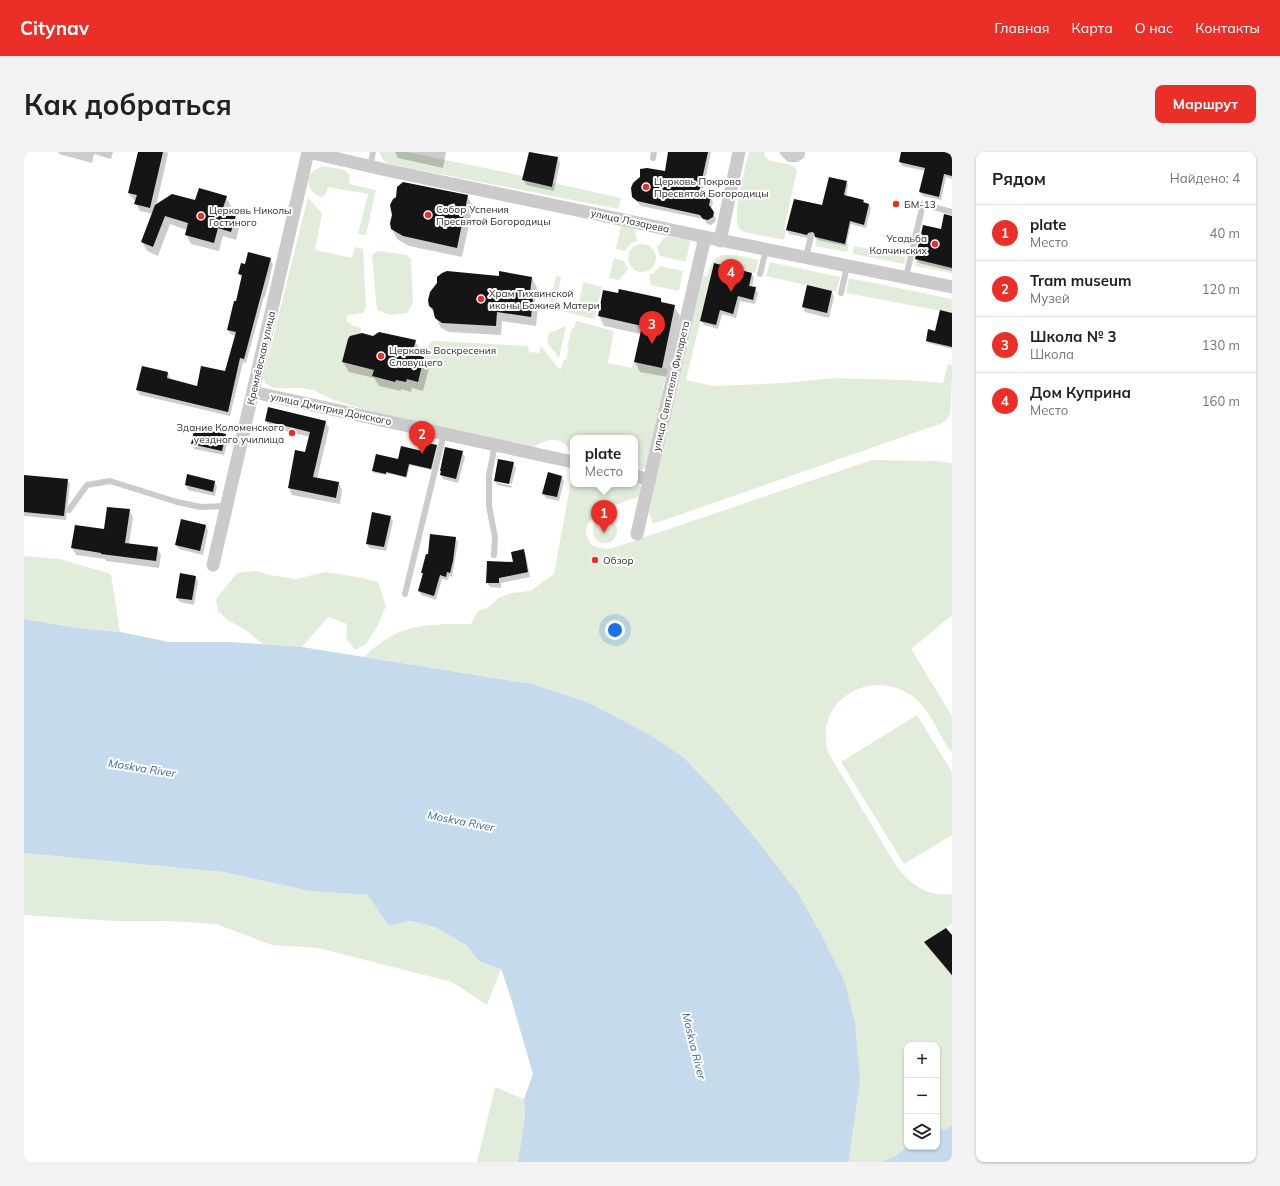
<!DOCTYPE html>
<html lang="ru">
<head>
<meta charset="utf-8">
<style>
  body { margin:0; font-family:Mulish,sans-serif; background:#f2f2f2; color:#202124 }
  .controls { position:absolute; right:12px; bottom:12px; display:grid; overflow:hidden; border-radius:8px; box-shadow:0 1px 3px #0004 }
  .controls button { width:36px; height:36px; display:grid; place-items:center; padding:0; border:0; border-bottom:1px solid #e0e0e0; background:#fff; color:#202124; font:20px sans-serif }
  .you { position:absolute; left:591px; top:478px; width:14px; height:14px; margin:-10px; border:3px solid #fff; border-radius:50%; background:#1a73e8; box-shadow:0 0 0 6px #1a73e833 }
  .badge { display:grid; place-items:center; width:26px; height:26px; border-radius:50%; background:#ec2e28; color:#fff; font-size:13px; font-weight:700 }
  .pin { position:absolute; translate:-50% -33px; filter:drop-shadow(0 1px 2px #0008) }
  .pin::after { content:''; position:absolute; top:21px; width:14px; height:12px; background:inherit; clip-path:polygon(0 0,100% 0,50% 100%) }
  .popup { position:absolute; left:546px; top:283px; width:68px; height:52px; box-sizing:border-box; display:grid; place-content:center; border-radius:8px; background:#fff; filter:drop-shadow(0 1px 3px #0005); font-size:13px; white-space:nowrap; color:#757577 }
  .popup b { font-size:15px; color:#202124 }
  .popup::after { content:''; position:absolute; left:50%; top:100%; margin-left:-8px; border:8px solid transparent; border-top-color:#fff }
  .list { margin:0; padding:0; list-style:none }
  h2 { display:flex; justify-content:space-between; align-items:center; height:52px; margin:0; padding:0 16px; font-size:17px }
  h2 small { font-size:13px; font-weight:400; color:#757577 }
  .list li { display:grid; grid-template-columns:26px 1fr auto; gap:12px; align-items:center; box-sizing:border-box; height:56px; padding:0 16px; border-top:1px solid #e0e0e0 }
  .list b { display:block; font-size:15px; white-space:nowrap }
  .list p { margin:0; font-size:13px; white-space:nowrap; color:#757577 }
  .list em { font-size:13px; font-style:normal; color:#757577 }
  .icon { flex:none; width:22px; height:22px; fill:none; stroke:currentColor; stroke-width:2; stroke-linecap:round; stroke-linejoin:round }
  .map { position:relative; flex:none; width:928px; height:1010px; overflow:hidden; border-radius:8px }
  header { display:flex; align-items:center; gap:24px; box-sizing:border-box; height:56px; padding:0 20px; background:#ec2e28; color:#fff }
  header strong { font-size:19px }
  nav { display:flex; gap:22px; margin-inline-start:auto; font-size:14px }
  .intro { display:flex; align-items:center; justify-content:space-between; box-sizing:border-box; height:96px; padding:0 24px }
  h1 { margin:0; font-size:28px }
  .button { padding:10px 18px; border-radius:8px; background:#ec2e28; color:#fff; font-size:14px; font-weight:700 }
  main { display:flex; gap:24px; padding:0 24px }
  aside { flex:1; background:#fff; border-radius:8px; box-shadow:0 1px 3px #0004 }
  .map>svg:first-child { display:block }
  .green { fill:#e2ecdb }
  .water { fill:#c6daed }
  .shadow { fill:#0003 }
  .building { fill:#151515 }
  .lines { fill:none; stroke-linecap:round; stroke-linejoin:round }
  .lane { stroke:#cbcbcb; stroke-width:6 }
  .street { stroke:#cbcbcb; stroke-width:13 }
  .poi-dot { fill:#ec2e28; stroke:#fff; stroke-width:1.5 }
  .labels { text-anchor:middle; dominant-baseline:central; stroke-width:4; stroke-linejoin:round; paint-order:stroke }
  .poi-label { font-size:10px; fill:#2e2e2e; stroke:#fff; text-anchor:start }
  .street-label { font-size:10px; fill:#2e2e2e; stroke:#fff }
  .water-label { font-size:11px; font-style:italic; fill:#396793; stroke:#fff }
</style>
</head>
<body>
<header>
<strong>Citynav</strong>
<nav><a>Главная</a><a>Карта</a><a>О нас</a><a>Контакты</a></nav>
</header>
<div class="intro"><h1>Как добраться</h1><a class="button">Маршрут</a></div>
<main>
<div class="map">
<svg width="928" height="1010" viewBox="0 0 928 1010">
  <rect width="100%" height="100%" fill="#fff"/>
  <!-- green -->
  <path class="green" d="M355 0H383L499 24V28L528 35 529 31 597 46 594 57 366 12 360 9Z
    M725 0H740L741 5C749 13 766 8 773 18L760 77 762 78 760 88 721 80C718 79 716 78 714 74 709 60 721 16 725 0Z
    M300 14 321 18 326 24 325 32 352 38 342 83 334 82 344 42 304 35 302 42 298 45C288 44 279 28 288 20 291 17 296 16 300 14Z
    M284 45 298 62 291 98 328 106 331 95 339 97 342 155 339 161 325 163 323 164V170L330 174 337 176 336 185 326 184 324 187 319 211 350 218 348 224 371 230 372 228 382 230 383 227 400 205 405 192 408 189H413L504 194 505 200 515 201 517 194 534 216 537 217 540 207 542 208 545 196H543L548 176H550L552 169 590 179 584 211 608 216 610 210 644 217 639 236 640 239 623 315 615 320 611 319V286H549V304C541 284 525 284 509 296L345 259 307 247 289 238 277 236H250L242 232 239 226Z
    M597 74 611 77 613 89 607 91 601 99 592 97Z
    M642 84 666 89 662 110 636 104 633 95Z
    M793 85 825 92 823 100 791 94Z
    M604 106a14 14 0 1 1 28 0a14 14 0 1 1-28 0Z
    M830 94 882 105 880 112 829 102Z
    M354 99 383 103 387 107 389 151 383 161 366 163 353 158 348 103Z
    M699 103H712L734 108 731 121 690 112 662 228 690 234 761 231 809 226 881 228 919 231 924 212 928 213C928 223 928 256 925 264 921 271 914 273 907 275L629 372 625 360 651 243 679 124H683C686 115 688 106 699 103Z
    M590 106 600 109 604 117 595 128 585 126Z
    M893 107 928 116V121L891 114Z
    M746 110 816 125 812 140 742 124Z
    M636 114 659 119 655 139 627 133 625 122H628Z
    M532 124 537 125 532 151 554 156 559 130 578 135 570 167 525 156Z
    M825 126 928 147V161L822 141Z
    M542 174 535 206 523 190 525 181Z
    M848 308 911 309 928 311V463L887 497 928 564V600C925 598 922 593 920 589 910 572 901 550 883 541 840 517 788 553 805 602L873 715C887 733 904 745 928 742V772L901 790 928 823V973L922 977 913 979V893H883V995L871 1004 857 1010H825L830 977 821 830 797 782 774 741 659 605 623 581 561 549 508 532 340 505C349 496 361 487 373 481 396 471 422 472 447 472L454 459 464 456 474 446 487 441 506 439 530 422 549 318V332H611V331L617 334 616 344C599 351 555 361 563 385 567 396 576 396 586 397Z
    M569 379a12 12 0 1 1 24 0a12 12 0 1 1-24 0Z
    M0 404 36 407 87 422 96 480 54 476 0 467Z
    M232 419 246 423 272 427 301 420 334 425 354 430 362 454 354 473 342 492 331 498 322 486 323 472 304 465 278 495 240 493 223 479 204 468 194 459 192 447 213 421Z
    M893 563 928 620V683L880 712 817 610Z
    M0 701 199 720 286 739 345 743 365 774 386 769 411 775 442 793 455 809 477 817 463 853 428 830 294 796 248 793 192 772 144 769H90L0 763Z
    M471 935 500 947 501 963 494 1010H453Z"/>
  <!-- water -->
  <path class="water" d="M0 467 54 476 96 480 145 490H206L278 495 508 532 561 549 623 581 659 605 698 646 731 686 774 741 797 782 821 830 831 872 836 927 825 1010H494L501 963 500 947 509 922 486 843 477 817 455 809 442 793 411 775 386 769 365 774 344 743 286 739 199 720 0 701Z
    M928 973V1010H857L871 1004 883 995H913V979L922 977Z"/>
  <!-- shadow -->
  <path class="shadow" d="M34 0H89L87 7 70 2 68 11 35 2Z
    M115 0H143L144 2 132 54 202 45 207 54 205 62 211 64 216 73 212 88 199 84 195 99 167 92 162 82 163 78 146 72 134 104 123 99 118 90 129 62 116 59 112 52V49L110 48 105 41Z
    M371 0H422L419 16 374 6Z
    M506 0 534 6 536 11 530 39 502 33 500 28Z
    M646 0H687L678 43 686 45 689 50 687 58 692 66 691 70 687 73 683 72 680 67 617 54 609 45 641 20Z
    M755 0H781V2L780 6 773 10H764L758 4Z
    M878 0H914L928 3V27L922 25 917 48 899 44 896 40 901 19 878 14 876 10Z
    M822 30 824 33 822 45 839 49 841 52 845 53 847 56 842 76 827 72 822 94 794 88 790 83 786 84 784 86 765 82 763 78 799 54Z
    M443 44 449 54 438 105 385 94 373 87 368 77 369 63Z
    M928 71V119L895 111 892 107 918 78Z
    M246 107 249 112 241 145H240L222 211 219 210 206 264 116 243 113 238 144 221 146 226V228L173 235 202 221 212 184 206 182 204 177 213 151 218 127 215 121 222 113Z
    M728 122 730 126 728 135 731 136 734 141 731 152 716 149 712 166 698 162 694 177 680 173 677 168Z
    M476 125 508 126 513 136 511 150 514 156 512 174 478 169 477 183 425 180 417 176 406 154Z
    M784 134 808 140 810 145 805 166 781 160 779 155Z
    M580 139 637 147 639 152 650 154 656 164 643 225 616 220 611 210 617 182 580 174 575 164Z
    M928 162V197L904 191 903 189 905 179 912 180Z
    M349 185 391 189 397 199 395 205 399 206 405 216 399 239 388 236 387 240 377 237V239L355 234 350 226 325 220 319 210Z
    M242 269H301L305 276 293 327 315 331 318 338 316 352 268 343 265 336 272 299 282 301 286 285 246 275Z
    M171 276 201 283 204 288 200 303 170 297 168 292Z
    M412 293 413 295 408 318 386 313 383 326 363 321V323L350 321 349 319 399 300Z
    M438 300 441 305 434 331 419 327 417 323V318Z
    M489 311 492 316 488 332 472 328V330L488 334 487 336 473 333 471 328Z
    M525 322 538 325 540 329 535 349 522 346 519 341Z
    M0 324 43 328 46 332 42 368 0 364Z
    M164 324 191 330 193 335 191 344 164 338 162 333Z
    M105 358 109 365 105 392 133 396 137 403 135 416 82 409 81 407 52 403 48 396 81 378Z
    M366 365 369 369 362 399 345 396 343 391Z
    M182 374 184 379 179 403 155 397 152 393Z
    M431 386 434 390 428 425 425 424 424 428 418 427 412 448 397 443 395 439 400 423 398 420Z
    M499 398 502 403 506 425 477 431V436L466 435 463 431 490 411Z
    M171 425 174 429 170 453 156 450 153 446Z
    M928 785V824L906 797 902 790Z"/>
  <!-- building -->
  <path class="building" d="M114 0H139L126 56 110 52 113 43 104 41Z
    M505 0 534 5 528 35 498 28Z
    M644 0H684L675 41 687 44 685 53 690 60 689 65 684 68 679 67 676 63 613 49 608 45 607 36 609 31 616 25V17L623 16 641 19Z
    M877 0H921L928 2V24L920 22 915 45 895 40 901 16 875 10Z
    M805 25 823 29 820 43 840 48 839 50 845 52 840 73 826 69 821 92 791 85 790 81 788 80 784 81 783 83 762 78 770 47 798 53Z
    M379 30 444 43 433 96 379 84 367 77 366 71 368 63 366 53 369 47 372 45 373 35Z
    M175 36 203 44 198 59 212 63 207 80 194 76 190 91 161 83 164 71 141 64 129 95 117 90 131 53 148 42 171 48Z
    M920 62 928 64V116L891 107 899 73 917 77Z
    M224 100 247 106 220 207 216 206 204 260 112 238 118 214 144 220 143 226 173 234 177 214 201 219 212 180 203 178 210 149H212L218 123 214 122 217 111 221 112Z
    M690 111 728 121 725 134 732 135 729 148 714 144 709 162 696 158 692 173 676 169Z
    M423 119 475 124V119L508 125 506 140 509 146 507 165 473 160 472 174 418 171 411 166 409 157 405 154 404 148 406 140 413 131V125L418 121Z
    M783 133 808 139 803 161 778 155Z
    M595 137 637 146V150L651 153 638 216 610 210 618 174 574 164 579 138 594 141Z
    M916 158 928 161V195L902 189 904 177 911 179Z
    M355 180 392 188 388 202 400 205 394 230 383 227 382 230 372 228 371 230 348 224 350 218 318 210 324 187 326 184 338 181 349 184Z
    M244 255 302 269 289 325 315 330 312 346 264 336 271 298 281 300 286 280 241 269Z
    M171 275 202 282 198 299 167 292Z
    M400 290 413 293 407 317 385 312 382 325 362 320V322L348 319 352 302 374 307 377 294 398 299Z
    M421 295 439 299 432 327 416 323 417 319H416Z
    M474 307 490 310 485 332 470 329Z
    M524 320 538 324 533 345 518 342Z
    M163 322 191 329 189 340 161 333Z
    M0 323 44 327 40 364 0 360Z
    M83 355 106 357 101 391 134 395 132 409 77 402V401L47 396 51 373 80 377Z
    M348 360 367 364 360 395 342 392Z
    M157 367 182 373 176 399 151 393Z
    M406 382 432 385 429 409 426 421 423 420 422 425 416 423 410 444 394 439 399 421H397L402 402H404Z
    M500 397 504 420 475 426V431H462L463 409 489 410 487 400Z
    M156 421 172 424 168 448 152 446Z
    M922 776 928 783V823L900 790Z"/>
  <g class="lines">
    <!-- lane -->
    <path class="lane" d="M629 6 630 0
      M346 15 349 0
      M782 106 787 84
      M736 122 742 98
      M882 125 899 52 928 60
      M817 141 823 114
      M45 358 63 333 86 329 153 350 177 355 202 354
      M470 403 471 385 465 354V323L471 293
      M381 442 420 281"/>
    <!-- street -->
    <path class="street" d="M284 0 362 18 681 85 928 135
      M696 89 715 0
      M229 240 549 310
      M611 324 626 328
      M613 382 681 85
      M189 413 284 0"/>
  </g>
  <!-- markers -->
  <g class="poi-dot">
    <circle cx="622" cy="35" r="4"/>
    <circle cx="872" cy="52" r="4"/>
    <circle cx="404" cy="63" r="4"/>
    <circle cx="177" cy="64" r="4"/>
    <circle cx="911" cy="92" r="4"/>
    <circle cx="457" cy="147" r="4"/>
    <circle cx="357" cy="204" r="4"/>
    <circle cx="268" cy="281" r="4"/>
    <circle cx="571" cy="408" r="4"/>
  </g>
  <g class="labels">
    <!-- poi labels -->
    <g class="poi-label">
      <text x="630" y="29">Церковь Покрова<tspan x="630" dy="12">Пресвятой Богородицы</tspan></text>
      <text x="880" y="52">БМ-13</text>
      <text x="412" y="57">Собор Успения<tspan x="412" dy="12">Пресвятой Богородицы</tspan></text>
      <text x="185" y="58">Церковь Николы<tspan x="185" dy="12">Гостиного</tspan></text>
      <text x="903" y="86" text-anchor="end">Усадьба<tspan x="903" dy="12">Колчинских</tspan></text>
      <text x="465" y="141">Храм Тихвинской<tspan x="465" dy="12">иконы Божией Матери</tspan></text>
      <text x="365" y="198">Церковь Воскресения<tspan x="365" dy="12">Словущего</tspan></text>
      <text x="260" y="275" text-anchor="end">Здание Коломенского<tspan x="260" dy="12">уездного училища</tspan></text>
      <text x="579" y="408">Обзор</text>
    </g>
    <!-- street labels -->
    <g class="street-label">
      <text transform="translate(606 69) rotate(12)">улица Лазарева</text>
      <text transform="translate(237 206) rotate(-77)">Кремлёвская улица</text>
      <text transform="translate(647 234) rotate(-77)">улица Святителя Филарета</text>
      <text transform="translate(307 257) rotate(12)">улица Дмитрия Донского</text>
    </g>
    <!-- water labels -->
    <g class="water-label">
      <text transform="translate(118 616) rotate(9)">Moskva River</text>
      <text transform="translate(437 669) rotate(11)">Moskva River</text>
      <text transform="translate(670 894) rotate(76)">Moskva River</text>
    </g>
  </g>
</svg>
<div class="controls">
<button>+</button>
<button>−</button>
<button><svg class="icon" aria-label="layers" viewBox="0 0 24 24"><path d="M12 4l9 5-9 5-9-5zM3 14l9 5 9-5"/></svg></button>
</div>
<div class="you"></div>
<div class="pin badge" style="left:580px;top:381px">1</div>
<div class="popup"><b>plate</b>Место</div>
<div class="pin badge" style="left:398px;top:302px">2</div>
<div class="pin badge" style="left:628px;top:192px">3</div>
<div class="pin badge" style="left:707px;top:140px">4</div>
</div>
<aside>
<h2>Рядом<small>Найдено: 4</small></h2>
<ul class="list">
<li><span class="badge">1</span><div><b>plate</b><p>Место</p></div><em>40 m</em></li>
<li><span class="badge">2</span><div><b>Tram museum</b><p>Музей</p></div><em>120 m</em></li>
<li><span class="badge">3</span><div><b>Школа № 3</b><p>Школа</p></div><em>130 m</em></li>
<li><span class="badge">4</span><div><b>Дом Куприна</b><p>Место</p></div><em>160 m</em></li>
</ul>
</aside>
</main>
</body>
</html>
